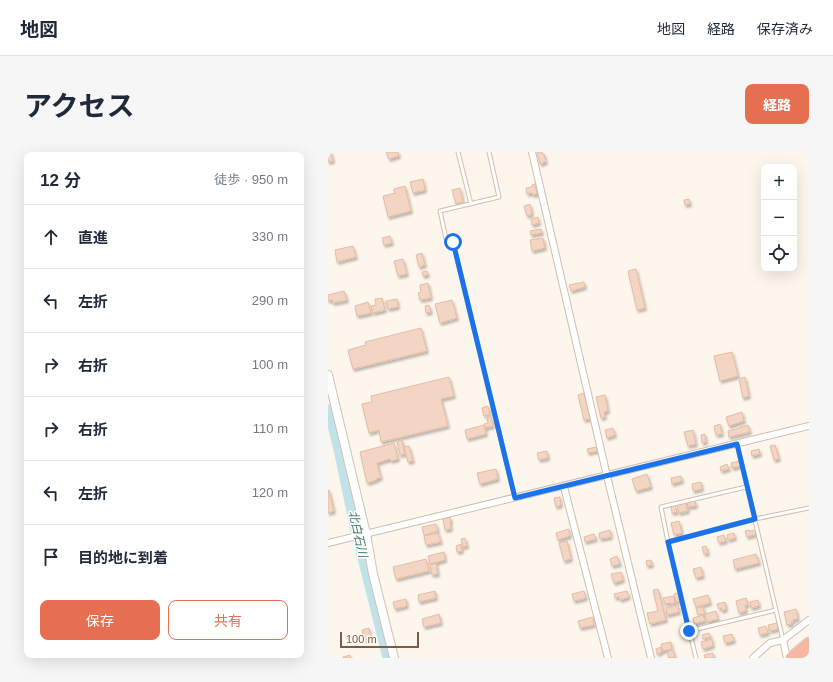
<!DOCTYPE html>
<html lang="ja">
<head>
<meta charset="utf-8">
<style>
  body { margin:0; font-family:Helvetica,"Noto Sans JP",sans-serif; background:#f6f6f7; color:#1f2937 }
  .controls { position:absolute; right:12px; top:12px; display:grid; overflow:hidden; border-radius:8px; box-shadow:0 4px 16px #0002 }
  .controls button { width:36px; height:36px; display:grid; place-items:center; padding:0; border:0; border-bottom:1px solid #e0e1e3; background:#fff; color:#1f2937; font:20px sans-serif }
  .scale { position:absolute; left:12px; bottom:10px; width:79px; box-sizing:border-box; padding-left:4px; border:2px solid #7a5c4d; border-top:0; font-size:11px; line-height:14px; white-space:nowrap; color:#7a5c4d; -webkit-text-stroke:3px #fffaf3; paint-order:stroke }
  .stop { position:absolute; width:12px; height:12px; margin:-9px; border:3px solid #1a73e8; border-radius:50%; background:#fff }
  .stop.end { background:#1a73e8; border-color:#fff; box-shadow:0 1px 4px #0008 }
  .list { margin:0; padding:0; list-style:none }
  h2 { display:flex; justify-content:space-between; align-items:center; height:52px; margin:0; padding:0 16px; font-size:17px }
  h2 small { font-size:13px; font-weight:400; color:#747a83 }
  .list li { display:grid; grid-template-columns:26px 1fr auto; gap:12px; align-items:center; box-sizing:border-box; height:64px; padding:0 16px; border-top:1px solid #e0e1e3 }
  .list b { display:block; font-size:15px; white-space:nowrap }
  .list em { font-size:13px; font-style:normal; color:#747a83 }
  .actions { display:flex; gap:8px; padding:12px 16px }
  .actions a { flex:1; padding:9px 0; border:1px solid #e76f51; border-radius:8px; text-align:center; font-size:14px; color:#e76f51 }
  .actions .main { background:#e76f51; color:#fff }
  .icon { flex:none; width:22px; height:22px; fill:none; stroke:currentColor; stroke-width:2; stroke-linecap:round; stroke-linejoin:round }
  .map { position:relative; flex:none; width:481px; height:506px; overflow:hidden; border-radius:8px }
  header { display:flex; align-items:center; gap:24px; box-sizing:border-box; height:56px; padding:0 20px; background:#fff; border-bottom:1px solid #e0e1e3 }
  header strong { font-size:19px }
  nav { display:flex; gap:22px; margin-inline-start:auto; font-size:14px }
  .intro { display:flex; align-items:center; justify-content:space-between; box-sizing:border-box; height:96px; padding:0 24px }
  h1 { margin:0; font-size:28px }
  .button { padding:10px 18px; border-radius:8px; background:#e76f51; color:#fff; font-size:14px; font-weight:700 }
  main { display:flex; gap:24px; padding:0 24px }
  aside { flex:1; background:#fff; border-radius:8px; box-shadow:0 4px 16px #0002 }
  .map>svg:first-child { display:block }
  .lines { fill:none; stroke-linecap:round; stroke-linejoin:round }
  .river { stroke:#bfe3e8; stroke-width:9 }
  .building { fill:#f3d5c3; stroke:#e6bba3; filter:url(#shadow) }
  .lane-casing { stroke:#d1beb0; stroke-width:5 }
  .street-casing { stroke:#d1beb0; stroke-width:8 }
  .secondary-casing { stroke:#d6c0b0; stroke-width:10 }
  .highway-casing { stroke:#dad1cd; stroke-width:13 }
  .lane { stroke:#fff; stroke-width:3 }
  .street { stroke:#fff; stroke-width:6 }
  .secondary { stroke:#fff; stroke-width:8 }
  .highway { stroke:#f7b7a3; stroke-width:11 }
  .route { stroke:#1a73e8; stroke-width:5 }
  .labels { text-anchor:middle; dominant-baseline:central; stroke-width:3; stroke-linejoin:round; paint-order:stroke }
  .water-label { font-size:12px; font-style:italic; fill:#437c86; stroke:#fffaf3 }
</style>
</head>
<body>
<header>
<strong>地図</strong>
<nav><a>地図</a><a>経路</a><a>保存済み</a></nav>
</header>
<div class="intro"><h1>アクセス</h1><a class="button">経路</a></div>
<main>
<aside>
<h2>12 分<small>徒歩 · 950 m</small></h2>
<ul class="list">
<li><svg class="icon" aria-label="ahead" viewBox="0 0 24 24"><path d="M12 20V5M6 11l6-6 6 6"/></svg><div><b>直進</b></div><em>330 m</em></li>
<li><svg class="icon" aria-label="left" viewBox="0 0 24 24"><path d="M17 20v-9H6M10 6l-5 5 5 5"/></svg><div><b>左折</b></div><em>290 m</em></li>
<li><svg class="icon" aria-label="right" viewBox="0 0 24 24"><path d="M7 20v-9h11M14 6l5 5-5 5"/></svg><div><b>右折</b></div><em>100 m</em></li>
<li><svg class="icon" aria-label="right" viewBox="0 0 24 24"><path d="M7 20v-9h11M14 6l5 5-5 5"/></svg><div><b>右折</b></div><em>110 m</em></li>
<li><svg class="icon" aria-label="left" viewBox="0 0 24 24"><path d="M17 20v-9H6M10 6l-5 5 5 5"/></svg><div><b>左折</b></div><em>120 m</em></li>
<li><svg class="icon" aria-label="arrive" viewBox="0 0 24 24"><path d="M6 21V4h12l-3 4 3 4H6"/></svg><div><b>目的地に到着</b></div></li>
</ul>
<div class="actions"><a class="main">保存</a><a>共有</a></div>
</aside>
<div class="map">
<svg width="481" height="506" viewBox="0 0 481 506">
  <defs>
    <filter id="shadow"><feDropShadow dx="1.5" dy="2.5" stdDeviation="1" flood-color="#0004"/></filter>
  </defs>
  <rect width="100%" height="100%" fill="#fdf6ec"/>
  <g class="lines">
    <!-- river -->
    <path class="river" d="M0 257 11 302 26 374 59 506"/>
  </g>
  <!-- building -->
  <path class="building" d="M0 0H3L5 9 0 10Z
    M58 0H70L71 4 61 7Z
    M209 0H214V2H216L218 10 212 12Z
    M95 27 97 38 85 41 82 30Z
    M207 32 209 42 205 43 204 41 199 42 198 36 204 35V33Z
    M77 34 83 59 60 65 55 44 67 41 66 37Z
    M132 36 135 50 128 52 124 38Z
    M361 47 362 52 357 53 356 48Z
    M202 52 204 62 199 64 196 54Z
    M210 65 211 71 204 73 203 67Z
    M213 77 214 81 203 83 202 79Z
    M62 84 64 91 56 93 54 86Z
    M215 86 217 96 204 99 202 88Z
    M25 94 28 105 9 110 7 98Z
    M94 101 97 113 91 115 88 103Z
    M75 107 79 122 70 124 66 109Z
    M308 117 317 156 309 158 300 119Z
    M99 119 100 123 95 124 94 120Z
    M256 130 257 135 243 139 241 133Z
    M100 131 103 146 92 148 90 141 93 140 92 133Z
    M16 139 19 148 5 151 4 148 0 149V143Z
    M54 146 57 158 45 161 43 154 48 153 47 147Z
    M69 147 70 155 60 157 58 149Z
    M124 148 129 166 112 171 107 152Z
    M40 150 43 161 29 164 27 154Z
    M101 153 103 160 98 161 97 154Z
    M93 176 99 199 25 217 20 198 38 193 37 190Z
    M404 200 410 224 392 229 386 204Z
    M121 225 126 244 113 247 120 274 53 290 51 278 41 281 34 252 44 250 43 244Z
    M417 225 421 244 415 246 411 227Z
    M256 241 262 267 256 268 250 243Z
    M277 243 280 259 276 260 277 265 273 266 268 245Z
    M160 254 162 263 156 264 154 256Z
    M414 260 416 269 401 274 398 265Z
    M159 265H163L165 274 157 276 156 272 160 271Z
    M392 272 394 282 388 283 386 274Z
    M156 273 158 282 139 287 137 278Z
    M420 273 422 280 401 285 400 279 412 276V275Z
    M285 276 287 283 279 286 277 278Z
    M365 278 368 292 360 294 356 280Z
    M377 282 378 290 374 291 373 283Z
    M74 288 77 302 72 303 69 289Z
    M66 291 70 307 63 309 62 307 49 311 53 326 48 327 49 328 39 331 32 300Z
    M447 293 451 307 446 308 442 294Z
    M81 294 85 309 80 310 76 295Z
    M268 295 269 299 260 301 259 297Z
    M431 297 432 302 424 304 423 299Z
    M219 299 220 306 211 308 209 301Z
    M412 309 413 314 404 316 403 311Z
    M399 312 401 317 393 319 392 315Z
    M168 317 170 327 152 332 149 321Z
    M319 322 323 335 308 339 304 327Z
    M353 324 354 329 344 332 343 326Z
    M373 330 374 337 365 339 364 332Z
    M0 338H1L6 359 0 361Z
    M232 345 233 353 228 355 226 346Z
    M367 349 368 354 360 355 359 351Z
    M358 351 360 359 351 361 349 353Z
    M347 353 349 360 344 361 343 354Z
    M122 365 123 369 122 370 123 377 117 378 115 367Z
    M351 369 354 381 346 383 343 371Z
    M108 372 110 379 96 383 94 375Z
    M241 377 242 384 230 388 228 381Z
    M282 378 283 385 272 387 271 381Z
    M421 378V379L428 378 429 382 419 385 417 379Z
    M110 381 113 390 98 393 96 384Z
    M406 381 407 386 400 388 399 383Z
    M266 382 268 387 257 390 256 385Z
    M396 383 398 389 391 391 389 385Z
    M137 386 139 394 135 395 133 387Z
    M239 389 243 407 236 409 231 391Z
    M133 392 134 399 129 400 128 394Z
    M378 394 380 401 376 402 374 395Z
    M116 400 117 408 102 412 100 404Z
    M428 402 431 411 407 417 405 408Z
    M289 404 292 412 284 414 282 407Z
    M98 407 101 419 68 427 65 415Z
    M323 408 324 413 319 414 318 409Z
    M108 411 110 422 104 423 102 413Z
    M373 415 375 424 368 426 365 417Z
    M293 420 295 428 286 431 283 422Z
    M330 437 338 468 322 472 319 461 330 459 325 438Z
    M107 439 108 446 91 450 90 443Z
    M256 439 258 446 246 449 244 442Z
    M299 439 301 445 292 448 291 445 287 446 286 442Z
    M350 441 352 449 348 450 346 442Z
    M380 443 382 451 368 455 365 447Z
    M346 444 347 451 343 452V451L337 452 335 446Z
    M418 446 420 453H417L418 459 411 461 408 449Z
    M78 447 79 454 67 457 65 450Z
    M430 448 431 454 423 456 422 450Z
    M397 450 398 457 394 459 393 456 391 457 389 452Z
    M350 453 351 460 339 463 338 456Z
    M375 455 377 462 370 463 368 456Z
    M468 457 470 467 465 468V470H463L464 472 459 473 456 460Z
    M388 459 390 467 379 470 377 462Z
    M111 462 113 471 96 475 94 467Z
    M375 463 377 469 366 472 365 466Z
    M265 465 266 473 252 476 250 469Z
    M449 471 450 477 442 479 440 473Z
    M438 474 440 481 432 483 430 476Z
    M41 476 43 487 37 488 34 478Z
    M381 481 383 485 375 487 374 483Z
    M404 482 406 489 397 491 395 484Z
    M384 487 385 494 375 497 373 490Z
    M343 490 344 497 335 499 333 492Z
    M333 495 334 500 329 502 328 497Z
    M345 498 347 505 341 506 339 500Z
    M385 501 386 506H377L376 503Z
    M22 503 23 506H15V505Z"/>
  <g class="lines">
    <!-- lane casing -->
    <g class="lane-casing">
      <path id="lane" d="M130 0 143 52
        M161 0 171 45 112 59 119 91 125 90 187 346
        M409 292 455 488
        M340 390 427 367 481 356
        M361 479 448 458
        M368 506 340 390 333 355 418 335"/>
    </g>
    <!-- street casing -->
    <g class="street-casing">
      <path id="street" d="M204 0 279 324 323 506
        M236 335 280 506
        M0 391 481 274
        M455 488 459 506
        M425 506 442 491 455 488 481 468"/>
    </g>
    <!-- secondary casing -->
    <g class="secondary-casing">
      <path id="secondary" d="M0 223 38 382 45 422 66 506"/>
    </g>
    <!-- highway casing -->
    <g class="highway-casing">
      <path id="highway" d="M463 506 481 491
        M477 506 481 503"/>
    </g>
    <!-- lane -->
    <use href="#lane" class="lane"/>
    <!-- street -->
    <use href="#street" class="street"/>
    <!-- secondary -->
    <use href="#secondary" class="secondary"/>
    <!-- highway -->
    <use href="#highway" class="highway"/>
  </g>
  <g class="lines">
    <!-- route -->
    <path class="route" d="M125 90 187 346 409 292 427 367 340 390 361 479"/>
  </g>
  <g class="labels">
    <!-- water labels -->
    <g class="water-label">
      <text transform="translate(30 382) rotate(77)">北白石川</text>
    </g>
  </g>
</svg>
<div class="controls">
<button>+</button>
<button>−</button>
<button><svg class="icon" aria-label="locate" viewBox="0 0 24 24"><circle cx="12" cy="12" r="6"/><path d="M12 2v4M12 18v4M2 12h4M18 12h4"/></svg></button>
</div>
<div class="scale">100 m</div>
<div class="stop" style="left:125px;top:90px"></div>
<div class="stop end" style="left:361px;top:479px"></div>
</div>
</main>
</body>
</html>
